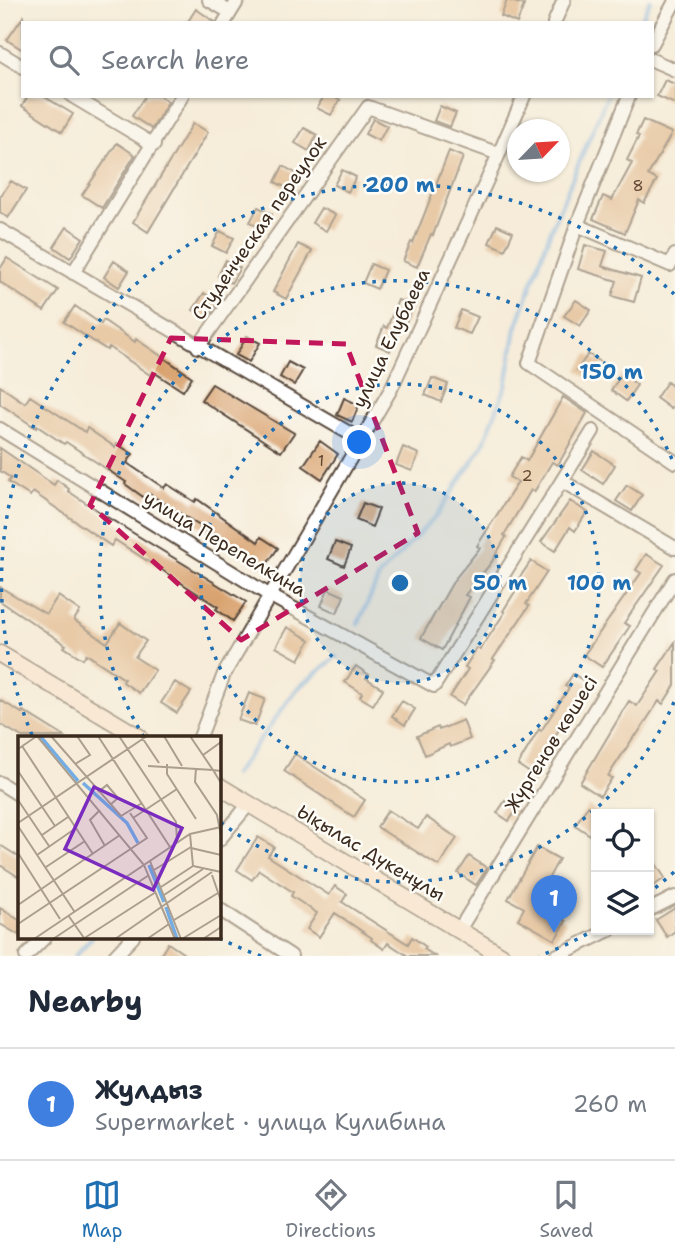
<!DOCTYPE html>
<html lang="en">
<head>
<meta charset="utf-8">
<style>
  body { margin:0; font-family:"Shantell Sans",sans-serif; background:#f2f2f3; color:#1f2937 }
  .controls { position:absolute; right:21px; bottom:21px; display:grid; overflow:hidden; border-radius:0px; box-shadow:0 2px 5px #0004 }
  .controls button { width:63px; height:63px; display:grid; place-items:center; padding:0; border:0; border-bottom:2px solid #e0e1e3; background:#fff; color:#1f2937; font:35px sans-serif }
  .compass { position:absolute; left:507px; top:119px; width:63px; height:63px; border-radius:50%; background:#fff; box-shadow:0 2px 5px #0004; rotate:65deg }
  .you { position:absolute; left:360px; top:443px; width:24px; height:24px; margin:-18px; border:5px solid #fff; border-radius:50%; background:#1a73e8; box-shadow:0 0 0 10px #1a73e833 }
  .badge { display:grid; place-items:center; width:46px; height:46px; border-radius:50%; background:#1f6fb2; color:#fff; font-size:23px; font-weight:700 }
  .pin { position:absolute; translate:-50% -58px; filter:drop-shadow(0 2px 4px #0008) }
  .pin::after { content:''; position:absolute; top:37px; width:24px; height:21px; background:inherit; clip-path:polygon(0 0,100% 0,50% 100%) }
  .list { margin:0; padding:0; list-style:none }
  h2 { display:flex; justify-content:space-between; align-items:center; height:91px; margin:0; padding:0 28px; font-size:30px }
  h2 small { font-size:23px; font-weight:400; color:#747a83 }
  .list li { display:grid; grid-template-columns:46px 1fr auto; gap:21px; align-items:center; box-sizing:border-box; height:112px; padding:0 28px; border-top:2px solid #e0e1e3 }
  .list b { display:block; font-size:26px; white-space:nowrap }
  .list p { margin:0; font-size:23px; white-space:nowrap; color:#747a83 }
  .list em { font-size:23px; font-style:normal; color:#747a83 }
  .icon { flex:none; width:38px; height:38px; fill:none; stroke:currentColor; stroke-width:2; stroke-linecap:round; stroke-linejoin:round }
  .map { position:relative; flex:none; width:675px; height:956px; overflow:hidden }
  .search { position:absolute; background:#fff; box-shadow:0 2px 5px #0004; left:21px; right:21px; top:21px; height:77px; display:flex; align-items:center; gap:18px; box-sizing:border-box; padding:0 24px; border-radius:0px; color:#747a83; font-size:26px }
  .sheet { height:203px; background:#fff }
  nav { display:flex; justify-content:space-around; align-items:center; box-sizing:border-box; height:98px; border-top:2px solid #e0e1e3; background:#fff; font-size:19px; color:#747a83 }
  nav a { display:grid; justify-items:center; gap:4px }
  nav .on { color:#1f6fb2 }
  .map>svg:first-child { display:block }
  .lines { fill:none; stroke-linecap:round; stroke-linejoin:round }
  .stream { stroke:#74ade4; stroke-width:4.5 }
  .building { fill:#d8a06c }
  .street-casing { stroke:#57473a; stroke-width:16 }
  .secondary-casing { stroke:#57473a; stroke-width:19 }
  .street { stroke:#fff; stroke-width:12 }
  .secondary { stroke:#fce5cf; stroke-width:16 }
  .marked { fill:none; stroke:#c2185b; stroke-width:5; stroke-dasharray:14 9; stroke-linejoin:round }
  .ring { fill:none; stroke:#1f6fb2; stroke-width:3.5; stroke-dasharray:3.5 7 }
  .labels { text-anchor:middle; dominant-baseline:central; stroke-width:5; stroke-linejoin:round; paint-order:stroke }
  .number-label { font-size:16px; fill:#624832 }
  .street-label { font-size:19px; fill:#3b2a1e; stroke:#fdfcf7 }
  .inset-river { fill:none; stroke:#74ade4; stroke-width:3.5 }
  .inset-road { fill:none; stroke:#ab9e8e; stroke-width:2 }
  .view { fill:#7b2cbf; fill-opacity:0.15; stroke:#7b2cbf; stroke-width:3.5 }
  .inset-edge { fill:none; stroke:#3b2a1e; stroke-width:3.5 }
  .centre { fill:#1f6fb2; stroke:#fdfcf7; stroke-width:3.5 }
  .ring-label { font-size:21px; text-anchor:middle; font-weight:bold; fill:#1f6fb2; stroke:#fdfcf7; stroke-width:5; stroke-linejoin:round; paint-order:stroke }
</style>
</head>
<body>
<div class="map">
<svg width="675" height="956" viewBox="0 0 675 956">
  <rect width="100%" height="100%" fill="#fdfcf7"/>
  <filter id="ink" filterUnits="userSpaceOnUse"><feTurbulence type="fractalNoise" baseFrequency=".0143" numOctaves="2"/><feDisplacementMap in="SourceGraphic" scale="14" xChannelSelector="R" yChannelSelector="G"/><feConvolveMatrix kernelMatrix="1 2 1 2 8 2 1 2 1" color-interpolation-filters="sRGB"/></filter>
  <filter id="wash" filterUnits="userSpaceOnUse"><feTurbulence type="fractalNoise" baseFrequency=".00686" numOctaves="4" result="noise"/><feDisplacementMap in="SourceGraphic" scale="28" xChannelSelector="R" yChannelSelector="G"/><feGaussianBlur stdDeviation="1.57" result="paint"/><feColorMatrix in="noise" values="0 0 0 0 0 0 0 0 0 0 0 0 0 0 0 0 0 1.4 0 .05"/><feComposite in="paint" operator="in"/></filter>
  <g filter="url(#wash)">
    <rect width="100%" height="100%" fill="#f6ecd9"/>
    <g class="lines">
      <!-- stream -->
      <path class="stream" d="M640 23 650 0
        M358 624 380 575 437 515 483 445 506 386 516 328 552 227 607 96
        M234 775 297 689 336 657
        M75 956 92 937"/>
    </g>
    <g id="blocks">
      <!-- building -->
      <path class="building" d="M507 0 524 5 517 23 501 16Z
        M196 9 215 22V23H187Z
        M23 17V50L7 40Z
        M665 80 675 84V104L657 96Z
        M28 96H43L73 114 62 132 22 106Z
        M145 96H159L168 102 152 129 132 116Z
        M324 96H332L340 100 331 115 317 108Z
        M440 106 456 113 450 127 434 121Z
        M373 119 387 126 379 141 365 134Z
        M643 120 672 133 648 175 657 180 644 203 639 200 625 233 593 219 603 196 612 200 632 163 627 160 639 136 636 135Z
        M193 123 208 132 148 232 133 222Z
        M304 128 317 135 309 151 295 143Z
        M117 143 135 155 102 208 82 195Z
        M449 151 463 157 433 235 431 234 417 267 403 261 411 242 413 243Z
        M283 166 297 174 289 189 275 182Z
        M342 170 356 177 348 192 334 185Z
        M11 181 26 190 8 218 0 212V197Z
        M258 207 272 214 264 230 250 222Z
        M321 208 335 215 326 231 312 223Z
        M497 225 513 232 505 250 489 243Z
        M67 227 83 238 70 258 54 247Z
        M220 231 234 238 226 253 212 246Z
        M298 244 312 251 286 299 273 292Z
        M585 245 607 251 602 266 641 278 634 302 612 296 617 281 578 269Z
        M7 258 58 290 44 311 0 282V269Z
        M226 260 240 268 231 283 218 276Z
        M114 261 129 271 119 287 104 277Z
        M371 264 385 270 377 289 363 283Z
        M204 293 218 303 207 319 193 310Z
        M398 300 413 305 405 325 402 323 390 351 376 345 384 326 387 328Z
        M576 300 591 310 580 326 564 316Z
        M75 306 101 324 103 320 135 342 136 339 192 377 183 391 152 371 150 375 109 347 107 350 64 322Z
        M461 310 478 317 470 334 454 328Z
        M247 336 260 343 249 362 236 355Z
        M588 354 604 364 592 381 577 370Z
        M288 362 303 370 294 385 280 377Z
        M622 374 637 385 626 401 611 390Z
        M432 378 448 384 441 402 425 395Z
        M667 382 675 388V403L671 409 656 398Z
        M212 384 294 433 281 452 201 400Z
        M0 386 25 403 30 396 85 432 87 428 115 447 117 444 133 454 127 463 164 488 167 484 195 502 197 499 258 542 261 537 278 548 265 567 149 494 146 499 125 484 126 482 66 442 64 444 37 426 36 428 0 404Z
        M563 397 587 413 558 465 552 462 534 492 531 490 504 535 506 537 491 563 465 595 470 597 442 650 421 638 454 580 480 548 477 546 518 482 509 477 521 457 527 461Z
        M344 398 359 405 352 422 337 415Z
        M320 441 338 454 322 479 303 466Z
        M403 447 419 454 412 471 396 465Z
        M0 448 54 485 57 480 69 489 68 491 107 517 246 602 233 621 216 609 218 607 115 540 111 546 33 492 30 496 8 482 11 478 0 471Z
        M594 451 615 465 603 484 582 470Z
        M627 485 642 495 632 511 616 501Z
        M570 501 587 512 575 531 570 527 555 551 541 542Z
        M363 503 379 509 372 527 356 520Z
        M335 542 351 548 344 566 328 559Z
        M646 554 664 565 624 623 630 626 602 667 584 655 641 573 636 570Z
        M531 561 547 572 526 604 529 606 493 659 495 660 463 705 450 697 468 669 465 667 477 648 480 650 505 612 503 611 521 582 518 580Z
        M0 587 46 614 58 596 80 611 74 620 107 643 120 623 146 641 135 657 155 670 139 693 123 682 124 679 86 654 83 659 64 647 66 645 0 601Z
        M328 589 344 596 337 613 321 606Z
        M287 627 310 640 299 660 276 647Z
        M675 642V685L663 704 659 701 636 736 635 735 608 776 612 778 600 796 580 783 629 701 637 706 660 671 657 669Z
        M356 666 369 675 366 678 383 689 373 705 360 697 362 693 345 682Z
        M573 674 591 685 583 697 581 696 553 739 558 742 536 777 518 765 539 729 541 731 569 688 565 686Z
        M175 682 191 692 177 713 161 703Z
        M249 693 265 699 255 726 238 720Z
        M0 700 22 713 23 711 65 737H22L0 724Z
        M402 701 415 709 405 725 392 716Z
        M463 720 470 739 450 747 449 744 425 755 417 736 438 727 439 730Z
        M295 754 365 800 354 817 284 771Z
        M505 801 517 809 509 821 497 813Z
        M588 806 596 811V839L575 825Z
        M388 810 418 829 426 817 457 838 439 866 377 827Z
        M258 837 274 847 268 856 329 895 335 886 347 894 342 902 408 944 412 937 426 947 424 949 435 956H408L388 943 384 949 371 940 372 938 335 913 319 937 307 929 317 913 291 896 293 892 259 870 252 880 237 870Z
        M0 845 19 857V877L0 865Z
        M537 847 559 859 535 903 566 921 555 940 518 919 524 908 508 899Z
        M649 854 665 878 649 889Z
        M469 856 487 868 476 885 458 873Z
        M0 908 19 920V935L0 924Z
        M675 908V931L667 937 656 920Z
        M168 943 187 956H160Z"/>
    </g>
  </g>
  <g filter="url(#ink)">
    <use href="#blocks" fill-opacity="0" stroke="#57473a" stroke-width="2"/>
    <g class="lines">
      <!-- street casing -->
      <g class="street-casing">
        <path id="street" d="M209 0 230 12
          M224 23 238 0
          M554 23 564 0
          M652 44 675 1
          M0 53 23 67
          M652 60 675 70
          M72 96 154 145
          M629 96 577 225 529 363 675 462
          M577 225 670 265 675 255
          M0 230 361 440
          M73 273 182 96
          M198 347 368 107 499 154
          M0 429 269 595 434 686 593 431
          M562 481 675 548
          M200 737 224 674 391 389 499 154 524 96
          M0 783 19 795
          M219 840 249 804
          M219 909 291 956
          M649 910 675 897
          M459 930 675 579
          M26 956 45 937
          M115 956 133 937
          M556 956 609 930"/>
      </g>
      <!-- secondary casing -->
      <g class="secondary-casing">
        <path id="secondary" d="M0 654 139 737
          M219 786 502 956"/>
      </g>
      <!-- street -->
      <use href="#street" class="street"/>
      <!-- secondary -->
      <use href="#secondary" class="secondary"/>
    </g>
  </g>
  <!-- marked area -->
  <path d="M0 0H675V956H0ZM171 338 346 344 418 533 241 640 90 505Z" fill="#f6ecd9" fill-opacity=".55" fill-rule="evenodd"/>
  <path class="marked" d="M171 338 346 344 418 533 241 640 90 505Z"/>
  <!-- distance rings -->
  <circle cx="400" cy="583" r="100" fill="#1f6fb2" fill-opacity=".12"/>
  <g class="ring">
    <circle cx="400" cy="583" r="100"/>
    <circle cx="400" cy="583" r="199"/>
    <path d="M674 702A299 299 0 0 1 220 822M144 737A299 299 0 1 1 674 464"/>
    <path d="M674 872A398 398 0 0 1 650 892M596 929A398 398 0 0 1 539 956M261 956A398 398 0 0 1 219 938M32 735A398 398 0 0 1 674 294"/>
  </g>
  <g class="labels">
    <!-- number labels -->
    <g class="number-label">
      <text x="638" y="185">8</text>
      <text x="321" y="460">1</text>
      <text x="527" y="475">2</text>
    </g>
    <!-- street labels -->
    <g class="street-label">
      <text transform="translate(259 228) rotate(-55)">Студенческая переулок</text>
      <text transform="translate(391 338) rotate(-64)">улица Елубаева</text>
      <text transform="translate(225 544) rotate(31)">улица Перепелкина</text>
      <text transform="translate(551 744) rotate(-58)">Жүргенов көшесі</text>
      <text transform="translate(371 853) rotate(31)">Ықылас Дүкенұлы</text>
    </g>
  </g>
  <!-- overview -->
  <g transform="translate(18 736)">
    <rect width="203" height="203" fill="#f6ecd9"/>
    <path class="inset-river" d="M22 0 60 45M65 47 109 87 120 107M131 129 146 166M148 171 159 203"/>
    <path class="inset-road" d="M19 0 126 129 157 203M33 0 103 80 124 67M80 0 152 111M101 0 158 86 159 106M123 0 141 27M146 0 164 30M172 0 195 34 203 35M4 10 75 118M0 13 19 0M185 19 203 6M57 28 72 19 59 0M149 28V38L178 83M130 30 195 34 203 47M178 32 177 46 199 79 203 100M0 35 37 90M80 56 89 49 100 62 92 69M0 64 31 110M82 74 72 84 87 110M115 82 159 53M0 87 129 0M0 90 56 175M172 98 175 130 203 136M24 99 50 81M173 112 203 119M0 117 42 183M19 119 58 92M132 125 163 203M28 131 67 105M136 134 173 111M194 139 203 165M143 151 175 130M146 159 185 133M0 169 102 99M50 179 66 202M156 184 200 157M0 188 129 102 112 77M16 203 172 98 203 91M35 203 131 139M65 203 138 156M97 203 194 136M129 203 151 188M164 203 203 179M185 203 203 191"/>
    <path class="view" d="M76 51 164 92 135 154 47 113Z"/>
    <rect width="203" height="203" class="inset-edge"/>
  </g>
  <circle cx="400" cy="583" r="10" class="centre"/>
  <g class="ring-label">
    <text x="400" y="192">200 m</text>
    <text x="611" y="379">150 m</text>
    <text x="500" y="590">50 m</text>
    <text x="599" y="590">100 m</text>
  </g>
</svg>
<div class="controls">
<button><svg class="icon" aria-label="locate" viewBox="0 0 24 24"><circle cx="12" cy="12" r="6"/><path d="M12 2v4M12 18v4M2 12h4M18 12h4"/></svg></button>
<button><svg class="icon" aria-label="layers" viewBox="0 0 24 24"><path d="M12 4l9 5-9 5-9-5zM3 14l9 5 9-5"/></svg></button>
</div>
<svg class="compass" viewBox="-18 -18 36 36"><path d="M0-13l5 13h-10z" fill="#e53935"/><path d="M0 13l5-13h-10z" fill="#747a83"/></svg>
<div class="you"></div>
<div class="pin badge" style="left:554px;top:933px;background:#3f7fe0">1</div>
<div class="search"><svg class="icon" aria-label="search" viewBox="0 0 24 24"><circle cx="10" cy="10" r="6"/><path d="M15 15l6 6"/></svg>Search here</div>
</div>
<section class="sheet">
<h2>Nearby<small></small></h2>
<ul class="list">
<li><span class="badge" style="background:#3f7fe0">1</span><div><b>Жулдыз</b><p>Supermarket · улица Кулибина</p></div><em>260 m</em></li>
</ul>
</section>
<nav>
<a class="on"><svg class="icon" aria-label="map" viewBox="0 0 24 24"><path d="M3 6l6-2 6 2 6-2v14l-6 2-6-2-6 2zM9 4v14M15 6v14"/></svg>Map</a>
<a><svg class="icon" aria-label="directions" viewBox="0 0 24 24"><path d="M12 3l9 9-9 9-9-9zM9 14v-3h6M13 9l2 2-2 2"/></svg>Directions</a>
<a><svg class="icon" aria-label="saved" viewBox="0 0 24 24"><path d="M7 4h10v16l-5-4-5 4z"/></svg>Saved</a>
</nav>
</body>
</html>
